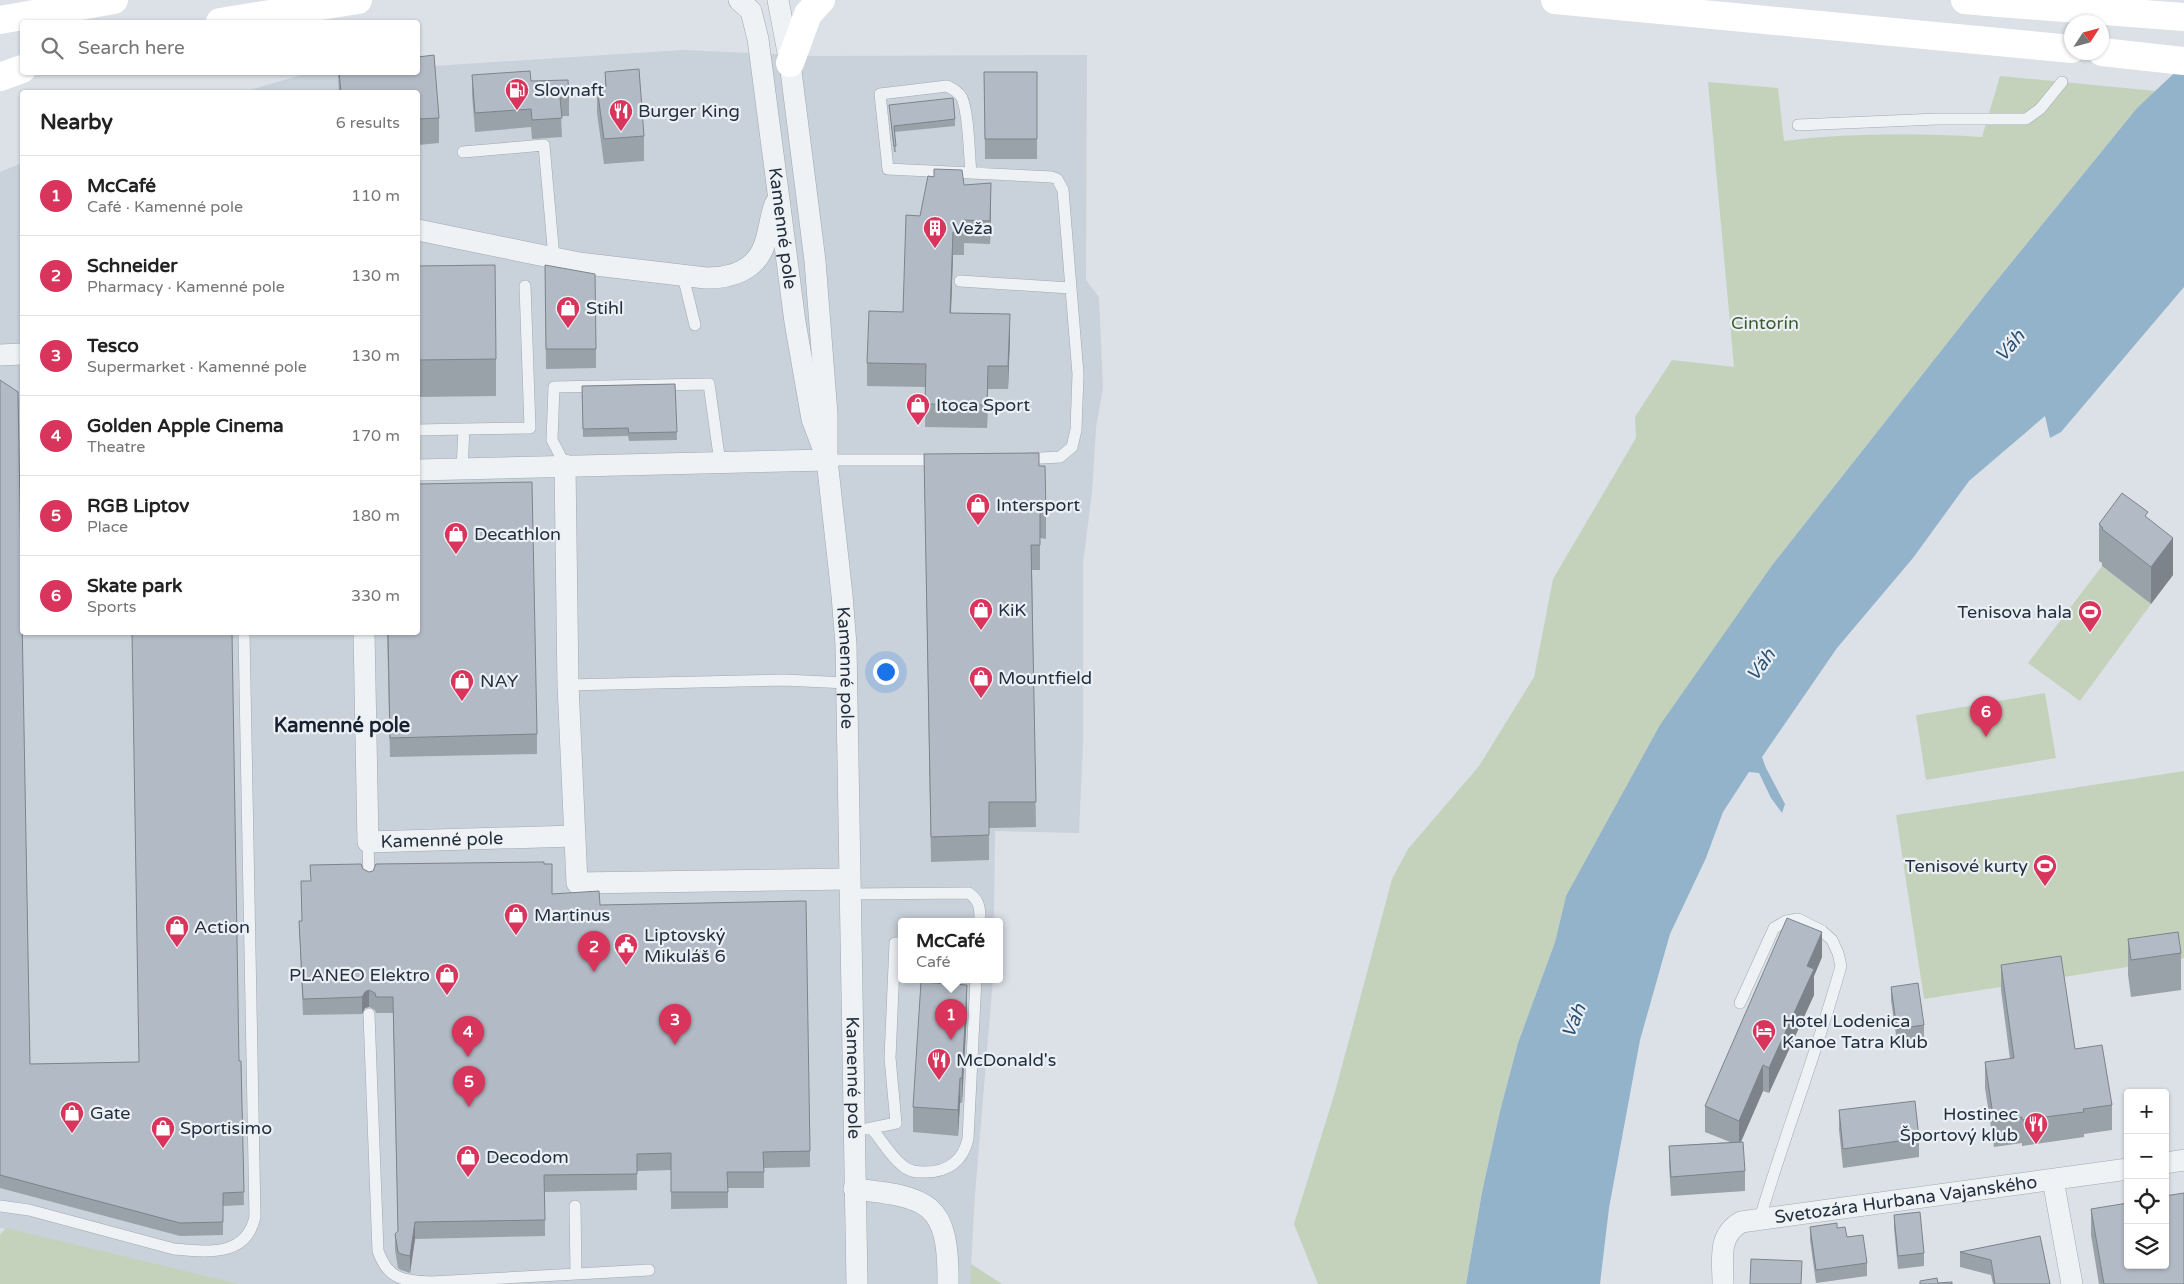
<!DOCTYPE html>
<html lang="en">
<head>
<meta charset="utf-8">
<style>
  body { margin:0; font-family:"Varela Round",sans-serif; background:#f2f2f2; color:#222 }
  .controls { position:absolute; right:15px; bottom:15px; display:grid; overflow:hidden; border-radius:5px; box-shadow:0 1px 4px #0004 }
  .controls button { width:45px; height:45px; display:grid; place-items:center; padding:0; border:0; border-bottom:1px solid #e0e0e0; background:#fff; color:#222; font:25px sans-serif }
  .compass { position:absolute; left:2064px; top:15px; width:45px; height:45px; border-radius:50%; background:#fff; box-shadow:0 1px 4px #0004; rotate:54deg }
  .you { position:absolute; left:885px; top:671px; width:18px; height:18px; margin:-12px; border:4px solid #fff; border-radius:50%; background:#1a73e8; box-shadow:0 0 0 8px #1a73e833 }
  .badge { display:grid; place-items:center; width:32px; height:32px; border-radius:50%; background:#d9345c; color:#fff; font-size:16px; font-weight:700 }
  .pin { position:absolute; translate:-50% -41px; filter:drop-shadow(0 1px 2px #0008) }
  .pin::after { content:''; position:absolute; top:26px; width:18px; height:15px; background:inherit; clip-path:polygon(0 0,100% 0,50% 100%) }
  .popup { position:absolute; left:898px; top:918px; width:105px; height:65px; box-sizing:border-box; display:grid; place-content:center; border-radius:5px; background:#fff; filter:drop-shadow(0 1px 4px #0005); font-size:16px; white-space:nowrap; color:#767676 }
  .popup b { font-size:19px; color:#222 }
  .popup::after { content:''; position:absolute; left:50%; top:100%; margin-left:-10px; border:10px solid transparent; border-top-color:#fff }
  .list { margin:0; padding:0; list-style:none }
  h2 { display:flex; justify-content:space-between; align-items:center; height:65px; margin:0; padding:0 20px; font-size:21px }
  h2 small { font-size:16px; font-weight:400; color:#767676 }
  .list li { display:grid; grid-template-columns:32px 1fr auto; gap:15px; align-items:center; box-sizing:border-box; height:80px; padding:0 20px; border-top:1px solid #e0e0e0 }
  .list b { display:block; font-size:19px; white-space:nowrap }
  .list p { margin:0; font-size:16px; white-space:nowrap; color:#767676 }
  .list em { font-size:16px; font-style:normal; color:#767676 }
  .icon { flex:none; width:28px; height:28px; fill:none; stroke:currentColor; stroke-width:2; stroke-linecap:round; stroke-linejoin:round }
  .map { position:relative; flex:none; width:2184px; height:1284px; overflow:hidden }
  .search { position:absolute; background:#fff; box-shadow:0 1px 4px #0004; left:20px; top:20px; width:400px; height:55px; display:flex; align-items:center; gap:12px; box-sizing:border-box; padding:0 18px; border-radius:5px; color:#767676; font-size:19px }
  .panel { position:absolute; background:#fff; box-shadow:0 1px 4px #0004; left:20px; top:90px; width:400px; height:545px; border-radius:5px }
  .map>svg:first-child { display:block }
  .built { fill:#c9d1da }
  .green { fill:#c4d2bc }
  .water { fill:#93b3cb }
  .lines { fill:none; stroke-linecap:round; stroke-linejoin:round }
  .lane-casing { stroke:#a1a8b1; stroke-width:12 }
  .street-casing { stroke:#a1a8b1; stroke-width:22 }
  .lane { stroke:#eff2f5; stroke-width:11 }
  .street { stroke:#eff2f5; stroke-width:21 }
  .secondary { stroke:#fff; stroke-width:28 }
  .secondary-bridge { stroke:#fff; stroke-width:28 }
  .wall { fill:#99a1a9 }
  .shaded-wall { fill:#7d838a }
  .building { fill:#b2bbc5; stroke:#7d838a }
  .labels { text-anchor:middle; dominant-baseline:central; stroke-width:4.5; stroke-linejoin:round; paint-order:stroke }
  .poi-label { font-size:18px; fill:#24303f; stroke:#ebf0f5; text-anchor:start }
  .street-label { font-size:18px; fill:#24303f; stroke:#ebf0f5 }
  .park-label { font-size:18px; fill:#3d5c30; stroke:#ebf0f5 }
  .water-label { font-size:19px; font-style:italic; fill:#2b5376; stroke:#ebf0f5 }
  .quarter-label { font-size:20px; font-weight:bold; fill:#17212f; stroke:#ebf0f5 }
</style>
</head>
<body>
<div class="map">
<svg width="2184" height="1284" viewBox="0 0 2184 1284">
  <rect width="100%" height="100%" fill="#dce1e7"/>
  <!-- built -->
  <path class="built" d="M684 50 816 56 1087 55 1086 280 1099 297 1103 388 1096 428 1092 492 1083 563V742L1079 833 995 831 994 921H902V979H993L975 1195 970 1284H240L0 1228V172L22 163V632H418V92H243L305 74 418 72V67Z"/>
  <!-- green -->
  <path class="green" d="M2000 76 2156 91 2137 108 1989 290 1773 564 1566 896 1555 942 1518 1043 1500 1111 1482 1192 1466 1284H1318L1294 1224 1335 1092 1392 879 1408 849 1479 766 1534 677 1553 579 1636 438 1635 417 1672 360 1734 367 1708 82 1778 88 1784 141C1850 133 1916 133 1982 137Z
    M2102 566 2151 604 2080 701 2028 663Z
    M2045 693 2056 758 1926 780 1916 715Z
    M2184 771V958L1924 999 1896 815Z
    M6 1228 240 1284H0V1234Z
    M971 1264 1002 1284H970Z"/>
  <!-- water -->
  <path class="water" d="M2184 64V287L2061 432 2050 438 2045 416 1969 481 1913 558 1837 648 1762 757 1766 768 1785 804 1782 813 1771 798 1759 773 1749 772 1723 812 1706 858 1670 934 1640 1040 1609 1208 1600 1284H1466L1482 1192 1500 1111 1518 1043 1555 942 1566 896 1660 725 1773 564 1989 290 2137 108Z"/>
  <g class="lines">
    <!-- lane casing -->
    <g class="lane-casing">
      <path id="lane" d="M1798 125 1937 119H2026L2040 109 2062 82
        M463 152 544 145 554 258
        M971 173C969 154 969 115 962 98 959 92 953 89 947 86L880 94 888 169 1052 177 1057 179 1063 190 1078 374 1076 430 1072 447 1060 457 1023 459
        M683 276 695 325
        M960 281 1070 288
        M464 429 530 428 525 286
        M418 430 464 429 462 469
        M827 460H940
        M565 465 552 440 554 387 709 384 720 463
        M568 685 784 680 847 683
        M368 842 369 881
        M850 894 969 893C980 901 980 909 980 921
        M1740 1003 1774 928 1786 921 1798 919 1822 931 1832 940 1838 953 1841 966C1817 1052 1785 1134 1760 1218
        M369 1014 378 1251C388 1280 404 1281 432 1282L649 1270
        M867 1129 896 1123 890 1058 895 943H902
        M873 1130C882 1141 891 1157 903 1166 910 1172 917 1172 925 1172 948 1172 963 1161 968 1139L976 979
        M0 1206 29 1210 174 1249C208 1252 246 1257 255 1217L244 632
        M575 1206 576 1273"/>
    </g>
    <!-- street casing -->
    <g class="street-casing">
      <g id="street">
        <path id="s1" d="M739 0 751 11 758 39 795 322 812 419 823 448"/>
        <path id="s2" d="M778 0 790 63 815 261 827 414V460L842 595 846 645 857 1284"/>
        <path d="M418 230 579 263 706 278C730 278 755 271 764 246 769 233 770 218 775 204"/>
        <path d="M0 355 22 354"/>
        <path d="M565 465 568 685 577 883 849 879"/>
        <path d="M418 470 827 460"/>
        <path id="s3" d="M364 632 368 842 574 836"/>
        <path d="M2165 1163 2184 1160"/>
        <path d="M2053 1180 2072 1284"/>
        <path d="M854 1189C929 1197 949 1202 948 1284"/>
        <path id="s4" d="M1723 1284C1723 1260 1717 1236 1741 1222L2128 1169"/>
      </g>
    </g>
    <!-- lane -->
    <use href="#lane" class="lane"/>
    <!-- street -->
    <use href="#street" class="street"/>
    <!-- secondary -->
    <path class="secondary" d="M1555 0 2072 49
      M1965 0 1999 3
      M0 20 114 0
      M220 22 358 0
      M2102 52 2184 61
      M790 63 808 14 821 0
      M0 77 22 69"/>
    <!-- secondary-bridge -->
    <path class="secondary-bridge" d="M1999 3 2184 17"/>
  </g>
  <!-- wall -->
  <path class="wall" d="M338 72H418L439 118V143L418 145V92H339Z
    M605 72 644 136V161L604 164 597 113V87H605Z
    M984 72H1037V159H985Z
    M472 75 531 81 569 97V116H561L562 137 532 139 531 127 475 132 472 94Z
    M889 105 955 119V126L894 132 896 152H894Z
    M964 185 991 206 990 244 964 243V255H953L951 313 1010 337 1008 389H988L987 428 925 427 926 387 867 386V363L903 312 920 216Z
    M545 265 596 349V368L546 369Z
    M418 266 496 359V396L418 397Z
    M0 380 30 1064 241 1061 244 1205 223 1206V1235L180 1236 0 1188Z
    M675 384 677 440 629 441 628 436 583 437 582 386Z
    M924 454 1039 466 1046 513V539L1040 538V570H1032L1036 827 989 828V860L931 862Z
    M2148 519 2173 575 2151 604 2102 566V563L2099 561V524Z
    M387 632 537 734V754L390 757Z
    M544 864 552 894 600 905 810 1151V1167L764 1168V1188H728V1208L671 1209V1170L637 1171V1190L545 1192V1236L415 1239 410 1273 401 1270 398 1268 395 1250V1234L398 1231 393 1013H376L375 1010 369 1007 365 1008 362 1014 303 1015 299 921H302L363 869 369 872Z
    M2128 939 2181 953V990L2131 997 2128 975Z
    M1822 957 1814 976V995L1769 1093 1763 1091 1741 1142 1745 1171V1191L1671 1196 1669 1165V1146L1730 1142 1705 1132V1106Z
    M2001 965 2075 1049 2112 1105V1130L2084 1134V1137L2022 1146V1143L1994 1147 1985 1088V1062L2010 1059 2001 990Z
    M1891 987 1924 1025V1038L1897 1042 1891 1000Z
    M967 1011 962 1103H960L958 1136 913 1132V1107Z
    M1839 1110 1919 1138V1157L1843 1168 1839 1130Z
    M2091 1209 2184 1284H2099L2091 1235Z
    M1894 1215 1924 1253V1266L1898 1269 1894 1228Z
    M1810 1227 1837 1228 1847 1237 1867 1263V1276L1816 1283 1810 1240Z
    M2040 1236 2050 1284H1993L1991 1275 1960 1267V1252Z"/>
  <!-- shaded-wall -->
  <path class="shaded-wall" d="M991 183V206L990 244V221Z
    M953 232V255L950 336V313Z
    M1010 314V337L1008 389V366Z
    M988 366V389L987 428V405Z
    M2173 538V575L2151 604V567Z
    M1822 932V957L1814 976V995L1769 1093V1068L1807 966Z
    M967 985V1011L962 1103V1078Z
    M369 990V1007L365 1008 362 1014V997L365 992Z
    M1763 1065V1091L1739 1146V1121Z
    M960 1078V1103L958 1136V1110Z
    M415 1222V1239L410 1273V1256Z"/>
  <!-- building -->
  <path class="building" d="M434 55 439 118 418 119V92H341L339 72H418V57Z
    M639 69 644 136 604 139 597 87H606L605 72Z
    M530 71 531 81 568 80 569 97 560 98 562 118 532 120 531 109 475 113 472 75Z
    M984 72H1037V139H985Z
    M953 98 955 119 894 126 896 146H894L889 105Z
    M934 169 962 170 964 185 991 183 990 221 963 220 964 232H953L950 313 1010 314 1008 366H988L987 405 925 404 926 364 867 363 869 311 903 312 906 215 920 216 928 176 934 177Z
    M495 265 496 359 418 360V266Z
    M545 265 595 274 596 349H546Z
    M0 380 18 392 30 1064 139 1062 132 632H232L239 1061H241L244 1192 223 1193V1222L180 1223 0 1175Z
    M675 384 677 432 629 433 628 428 583 429 582 386Z
    M1039 453V466H1045L1046 513H1040V545H1031L1036 802H989V835L931 837 924 454Z
    M532 482 537 734 390 738 388 632H418V484Z
    M2122 493 2148 512 2145 516 2173 538 2151 567 2102 529 2103 528 2099 524Z
    M544 862V864H552V894L599 891 600 905 806 901 810 1151 763 1152 764 1172H727L728 1192H671V1153L637 1154V1174L544 1175 545 1220 415 1222 410 1256 401 1254 398 1252 395 1234 398 1231 393 997H376L375 993 369 990 365 992 362 997 303 999 299 921H302L301 881H311L310 865 361 864 363 869 369 872 373 871 376 864Z
    M1787 918 1822 932 1807 966 1814 969 1769 1068 1763 1065 1739 1121 1705 1106Z
    M2178 932 2181 953 2131 960 2128 939Z
    M2061 956 2075 1049 2102 1045 2112 1105 2083 1109 2084 1112 2022 1120V1117L1994 1122 1985 1062 2014 1058 2001 965Z
    M921 982 967 985 962 1078H960L958 1110 913 1107Z
    M1918 983 1924 1025 1897 1029 1891 987Z
    M1915 1101 1919 1138 1843 1149 1839 1110Z
    M1743 1142 1745 1171 1671 1177 1669 1146Z
    M2184 1193V1284H2104L2091 1209 2128 1203V1265H2165V1196Z
    M1920 1212 1924 1253 1898 1256 1894 1215Z
    M1837 1223V1228L1845 1227 1847 1237 1863 1235 1867 1263 1816 1270 1810 1227Z
    M2040 1236 2050 1284H1995L1991 1260 1960 1252Z
    M1751 1259 1802 1261 1801 1284H1750Z
    M1937 1278 1938 1283 1952 1282V1284H1920V1281Z"/>
  <!-- icons -->
  <defs>
    <g id="fuel-pin" transform="scale(1.25)"><path d="M0 17L-7.5 6A9.5 9.5 0 1 1 7.5 6Z" fill="#d9345c" stroke="#ebf0f5"/><path d="M-5.5-6h7V0h2V4h1.3V-2.5L3-4.5l.8-.8L6-3V5H2.5V1h-1V6h-7ZM-4.2-4.7v3.2H.2V-4.7Z" fill="#fff"/></g>
    <g id="restaurant-pin" transform="scale(1.25)"><path d="M0 17L-7.5 6A9.5 9.5 0 1 1 7.5 6Z" fill="#d9345c" stroke="#ebf0f5"/><path d="M-5-6h1v4h1v-4h1v4h1v-4h1v5L-1.5 .5V6h-2V.5L-5-1ZM5-6V6H3V1.5H1.5Q1.5-4 5-6Z" fill="#fff"/></g>
    <g id="building-pin" transform="scale(1.25)"><path d="M0 17L-7.5 6A9.5 9.5 0 1 1 7.5 6Z" fill="#d9345c" stroke="#ebf0f5"/><path d="M-4-6H4V6H1V3H-1V6H-4ZM-2.5-4.3h1.7v1.8h-1.7ZM.8-4.3h1.7v1.8H.8ZM-2.5-1h1.7V.8h-1.7ZM.8-1h1.7V.8H.8Z" fill="#fff"/></g>
    <g id="shop-pin" transform="scale(1.25)"><path d="M0 17L-7.5 6A9.5 9.5 0 1 1 7.5 6Z" fill="#d9345c" stroke="#ebf0f5"/><path d="M-5-2.5h2.3a2.7 3.5 0 0 1 5.4 0H5L5.5 6h-11ZM-1.5-2.5h3a1.5 2.3 0 0 0-3 0Z" fill="#fff"/></g>
    <g id="stadium-pin" transform="scale(1.25)"><path d="M0 17L-7.5 6A9.5 9.5 0 1 1 7.5 6Z" fill="#d9345c" stroke="#ebf0f5"/><path d="M0-5a6.5 5 0 1 0 0 10a6.5 5 0 1 0 0-10ZM-3.5-1.8h7v3.6h-7Z" fill="#fff"/></g>
    <g id="civic-pin" transform="scale(1.25)"><path d="M0 17L-7.5 6A9.5 9.5 0 1 1 7.5 6Z" fill="#d9345c" stroke="#ebf0f5"/><path d="M-.6-6.5H3V-4.5H.6V-3L4-1V1h2V6H-6V1h2V-1L-.6-3ZM-1.2 2.5V6h2.4V2.5Z" fill="#fff"/></g>
    <g id="hotel-pin" transform="scale(1.25)"><path d="M0 17L-7.5 6A9.5 9.5 0 1 1 7.5 6Z" fill="#d9345c" stroke="#ebf0f5"/><path d="M-6-4.5h1.5V1H6V5H4.5V3h-9V5H-6ZM-4 0a1.8 1.8 0 1 1 3.6 0ZM.5 0V-2.5h3Q6-2.5 6 0Z" fill="#fff"/></g>
  </defs>
  <g fill-rule="evenodd">
    <use href="#fuel-pin" x="517" y="90"/>
    <use href="#restaurant-pin" x="621" y="111"/>
    <use href="#building-pin" x="935" y="228"/>
    <use href="#shop-pin" x="568" y="308"/>
    <use href="#shop-pin" x="918" y="405"/>
    <use href="#shop-pin" x="978" y="505"/>
    <use href="#shop-pin" x="456" y="534"/>
    <use href="#shop-pin" x="981" y="610"/>
    <use href="#stadium-pin" x="2090" y="612"/>
    <use href="#shop-pin" x="981" y="678"/>
    <use href="#shop-pin" x="462" y="681"/>
    <use href="#stadium-pin" x="2045" y="866"/>
    <use href="#shop-pin" x="516" y="915"/>
    <use href="#shop-pin" x="177" y="927"/>
    <use href="#civic-pin" x="626" y="945"/>
    <use href="#shop-pin" x="447" y="975"/>
    <use href="#hotel-pin" x="1764" y="1031"/>
    <use href="#restaurant-pin" x="939" y="1060"/>
    <use href="#shop-pin" x="72" y="1113"/>
    <use href="#restaurant-pin" x="2036" y="1124"/>
    <use href="#shop-pin" x="163" y="1128"/>
    <use href="#shop-pin" x="468" y="1157"/>
  </g>
  <g class="labels">
    <!-- poi labels -->
    <g class="poi-label">
      <text x="534" y="90">Slovnaft</text>
      <text x="638" y="111">Burger King</text>
      <text x="952" y="228">Veža</text>
      <text x="586" y="308">Stihl</text>
      <text x="936" y="405">Itoca Sport</text>
      <text x="996" y="505">Intersport</text>
      <text x="474" y="534">Decathlon</text>
      <text x="998" y="610">KiK</text>
      <text x="2072" y="612" text-anchor="end">Tenisova hala</text>
      <text x="998" y="678">Mountfield</text>
      <text x="480" y="681">NAY</text>
      <text x="2028" y="866" text-anchor="end">Tenisové kurty</text>
      <text x="534" y="915">Martinus</text>
      <text x="194" y="927">Action</text>
      <text x="644" y="935">Liptovský<tspan x="644" dy="21">Mikuláš 6</tspan></text>
      <text x="430" y="975" text-anchor="end">PLANEO Elektro</text>
      <text x="1782" y="1021">Hotel Lodenica<tspan x="1782" dy="21">Kanoe Tatra Klub</tspan></text>
      <text x="956" y="1060">McDonald's</text>
      <text x="90" y="1113">Gate</text>
      <text x="2018" y="1114" text-anchor="end">Hostinec<tspan x="2018" dy="21">Športový klub</tspan></text>
      <text x="180" y="1128">Sportisimo</text>
      <text x="486" y="1157">Decodom</text>
    </g>
    <!-- street labels -->
    <g class="street-label">
      <text stroke="none"><textPath href="#s1" startOffset="236">Kamenné pole</textPath></text>
      <text stroke="none"><textPath href="#s2" startOffset="672">Kamenné pole</textPath></text>
      <text stroke="none"><textPath href="#s3" startOffset="284">Kamenné pole</textPath></text>
      <text stroke="none"><textPath href="#s2" startOffset="1082">Kamenné pole</textPath></text>
      <text stroke="none"><textPath href="#s4" startOffset="235">Svetozára Hurbana Vajanského</textPath></text>
    </g>
    <!-- park labels -->
    <g class="park-label">
      <text x="1765" y="323">Cintorín</text>
    </g>
    <!-- water labels -->
    <g class="water-label">
      <text transform="translate(2010 346) rotate(-50)">Váh</text>
      <text transform="translate(1761 665) rotate(-54)">Váh</text>
      <text transform="translate(1574 1021) rotate(-68)">Váh</text>
    </g>
    <!-- quarter labels -->
    <g class="quarter-label">
      <text x="342" y="726">Kamenné pole</text>
    </g>
  </g>
</svg>
<div class="controls">
<button>+</button>
<button>−</button>
<button><svg class="icon" aria-label="locate" viewBox="0 0 24 24"><circle cx="12" cy="12" r="6"/><path d="M12 2v4M12 18v4M2 12h4M18 12h4"/></svg></button>
<button><svg class="icon" aria-label="layers" viewBox="0 0 24 24"><path d="M12 4l9 5-9 5-9-5zM3 14l9 5 9-5"/></svg></button>
</div>
<svg class="compass" viewBox="-18 -18 36 36"><path d="M0-13l5 13h-10z" fill="#e53935"/><path d="M0 13l5-13h-10z" fill="#767676"/></svg>
<div class="you"></div>
<div class="pin badge" style="left:951px;top:1040px">1</div>
<div class="popup"><b>McCafé</b>Café</div>
<div class="pin badge" style="left:594px;top:972px">2</div>
<div class="pin badge" style="left:675px;top:1045px">3</div>
<div class="pin badge" style="left:468px;top:1057px">4</div>
<div class="pin badge" style="left:469px;top:1107px">5</div>
<div class="pin badge" style="left:1986px;top:737px">6</div>
<div class="search"><svg class="icon" aria-label="search" viewBox="0 0 24 24"><circle cx="10" cy="10" r="6"/><path d="M15 15l6 6"/></svg>Search here</div>
<section class="panel">
<h2>Nearby<small>6 results</small></h2>
<ul class="list">
<li><span class="badge">1</span><div><b>McCafé</b><p>Café · Kamenné pole</p></div><em>110 m</em></li>
<li><span class="badge">2</span><div><b>Schneider</b><p>Pharmacy · Kamenné pole</p></div><em>130 m</em></li>
<li><span class="badge">3</span><div><b>Tesco</b><p>Supermarket · Kamenné pole</p></div><em>130 m</em></li>
<li><span class="badge">4</span><div><b>Golden Apple Cinema</b><p>Theatre</p></div><em>170 m</em></li>
<li><span class="badge">5</span><div><b>RGB Liptov</b><p>Place</p></div><em>180 m</em></li>
<li><span class="badge">6</span><div><b>Skate park</b><p>Sports</p></div><em>330 m</em></li>
</ul>
</section>
</div>
</body>
</html>
